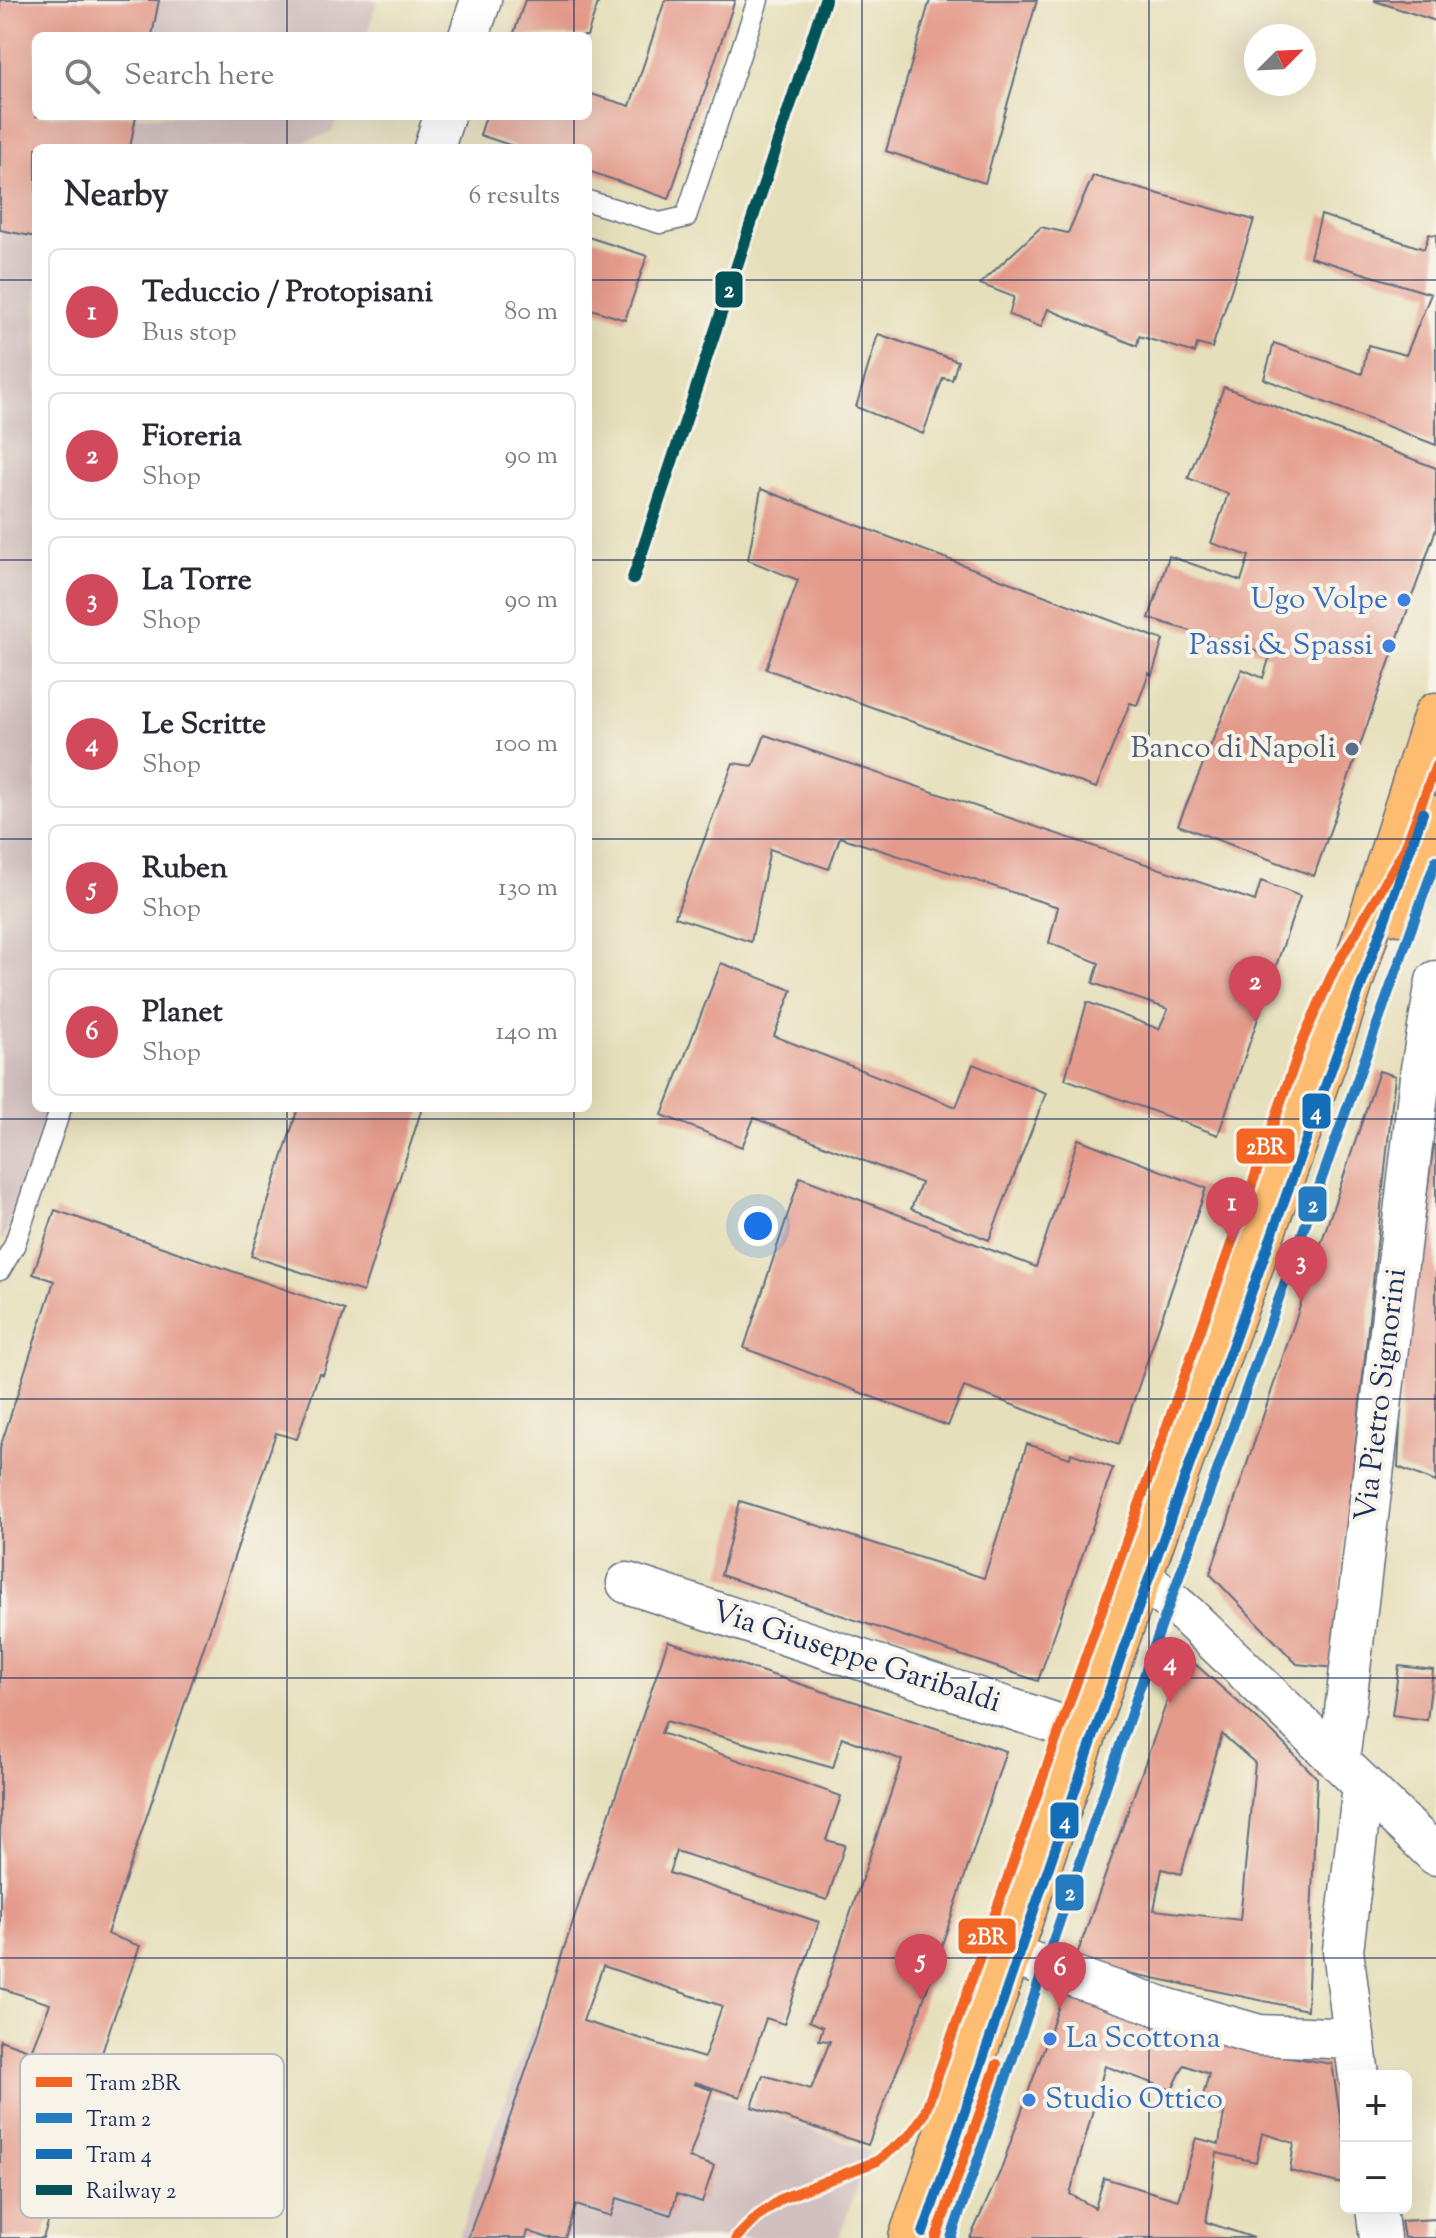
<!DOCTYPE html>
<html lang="en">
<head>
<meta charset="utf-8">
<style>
  body { margin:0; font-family:"Sorts Mill Goudy",serif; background:#f2f2f3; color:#2b2b33 }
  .controls { position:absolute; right:24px; bottom:24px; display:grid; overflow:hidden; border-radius:12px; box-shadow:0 8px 32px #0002 }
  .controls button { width:72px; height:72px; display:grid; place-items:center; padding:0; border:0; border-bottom:2px solid #e1e1e2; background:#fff; color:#2b2b33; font:40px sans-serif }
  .compass { position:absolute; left:1244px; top:24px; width:72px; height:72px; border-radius:50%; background:#fff; box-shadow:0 8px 32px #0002; rotate:66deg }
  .you { position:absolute; left:758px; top:1226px; width:28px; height:28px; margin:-20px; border:6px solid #fff; border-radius:50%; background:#1a73e8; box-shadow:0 0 0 12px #1a73e833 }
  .badge { display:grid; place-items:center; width:52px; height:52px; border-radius:50%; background:#d1495b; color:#fff; font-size:26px; font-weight:700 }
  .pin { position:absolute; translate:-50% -66px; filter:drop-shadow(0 2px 4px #0008) }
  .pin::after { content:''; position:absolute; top:42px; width:28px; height:24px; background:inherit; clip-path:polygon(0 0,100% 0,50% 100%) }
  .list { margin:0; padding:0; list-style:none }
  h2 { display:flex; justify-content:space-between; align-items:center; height:104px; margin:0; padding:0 32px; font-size:34px }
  h2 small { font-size:26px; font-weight:400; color:#7c7c81 }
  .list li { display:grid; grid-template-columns:52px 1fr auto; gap:24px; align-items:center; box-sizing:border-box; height:128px; margin:0 16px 16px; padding:0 16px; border:2px solid #e1e1e2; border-radius:12px }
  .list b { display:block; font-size:30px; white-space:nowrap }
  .list p { margin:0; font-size:26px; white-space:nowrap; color:#7c7c81 }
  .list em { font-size:26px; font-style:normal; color:#7c7c81 }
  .icon { flex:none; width:44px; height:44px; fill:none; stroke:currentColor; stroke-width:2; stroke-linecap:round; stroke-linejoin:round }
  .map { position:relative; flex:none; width:1436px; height:2238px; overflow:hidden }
  .search { position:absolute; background:#fff; box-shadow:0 8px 32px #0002; left:32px; top:32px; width:560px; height:88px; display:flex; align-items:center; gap:20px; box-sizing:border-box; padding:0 28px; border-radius:12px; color:#7c7c81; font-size:30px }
  .panel { position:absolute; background:#fff; box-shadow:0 8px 32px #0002; left:32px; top:144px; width:560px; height:968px; border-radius:12px }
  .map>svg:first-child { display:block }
  .industrial { fill:#d2bfc0 }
  .building { fill:#e49b8c; fill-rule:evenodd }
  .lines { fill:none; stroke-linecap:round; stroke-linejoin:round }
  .lane-casing { stroke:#626d7f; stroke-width:23 }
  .street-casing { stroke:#626d7f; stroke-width:43 }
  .primary-casing { stroke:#626d7f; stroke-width:47 }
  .lane { stroke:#fff; stroke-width:20 }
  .street { stroke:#fff; stroke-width:40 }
  .primary { stroke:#fdbc70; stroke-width:44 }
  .rail-1-casing { stroke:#f7f3e8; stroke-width:18 }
  .rail-1 { stroke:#025257; stroke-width:12 }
  .tram-1-casing { stroke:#f7f3e8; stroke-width:16 }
  .tram-2-casing { stroke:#f7f3e8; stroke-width:16 }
  .tram-3-casing { stroke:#f7f3e8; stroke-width:16 }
  .tram-1 { stroke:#f26522; stroke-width:10 }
  .tram-2 { stroke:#267cc0; stroke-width:10 }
  .tram-3 { stroke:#146eb7; stroke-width:10 }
  .grid { fill:none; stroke:#1b2f5e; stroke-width:2; stroke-opacity:0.55 }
  .shop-dot { fill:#3f7fe0; stroke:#f7f3e8; stroke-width:3 }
  .service-dot { fill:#5c6f8a; stroke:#f7f3e8; stroke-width:3 }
  .labels { text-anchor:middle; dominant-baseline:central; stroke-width:8; stroke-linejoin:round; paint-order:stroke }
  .shop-label { font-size:30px; fill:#366cbe; stroke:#f7f3e8; text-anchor:end }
  .service-label { font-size:30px; fill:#4e5e75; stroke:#f7f3e8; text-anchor:end }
  .street-label { font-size:30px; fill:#1b2f5e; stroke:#f7f3e8 }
  .key { fill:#f7f3e8; stroke:#b5b8bf; stroke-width:2 }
  .key-label { font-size:22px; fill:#1b2f5e }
  .line-badge { stroke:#f7f3e8; stroke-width:3 }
  .badge-label { font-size:22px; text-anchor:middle; font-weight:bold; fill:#fff }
</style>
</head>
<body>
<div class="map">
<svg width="1436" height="2238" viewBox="0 0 1436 2238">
  <rect width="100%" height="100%" fill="#f7f3e8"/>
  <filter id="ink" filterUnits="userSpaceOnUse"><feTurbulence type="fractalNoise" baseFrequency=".0125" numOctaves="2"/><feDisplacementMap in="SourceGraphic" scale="16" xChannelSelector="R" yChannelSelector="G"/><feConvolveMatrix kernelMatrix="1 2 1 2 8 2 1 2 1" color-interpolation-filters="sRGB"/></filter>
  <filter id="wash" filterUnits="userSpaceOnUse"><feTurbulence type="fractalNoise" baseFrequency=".006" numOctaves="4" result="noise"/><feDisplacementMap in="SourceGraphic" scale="32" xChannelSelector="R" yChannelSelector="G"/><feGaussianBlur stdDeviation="1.8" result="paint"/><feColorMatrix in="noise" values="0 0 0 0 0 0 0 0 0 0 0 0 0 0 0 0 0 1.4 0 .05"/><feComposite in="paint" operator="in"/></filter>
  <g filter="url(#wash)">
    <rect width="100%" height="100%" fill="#e6dfbb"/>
    <!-- industrial -->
    <path class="industrial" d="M0 0H377L367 36H36V116H338L332 132 285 148H36V1108H47L5 1235 0 1243Z
      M533 2026 869 2151 839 2238H459L489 2146Z"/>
    <g id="blocks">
      <!-- building -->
      <path class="building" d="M0 0H159L152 36H36V116H136L130 148H36V237L0 230Z
        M525 0H599L587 36H513Z
        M665 0H735L669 199 588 171V148H519L480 135 486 116H588V93L630 106Z
        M930 0H1037L985 183 886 151Z
        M1375 0H1436V21L1375 1Z
        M1093 176 1254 220 1212 348 1197 344 1195 353 1139 336 1137 346 1048 309 1041 327 1009 315 1014 297 980 284 1041 227 1068 233Z
        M1321 215 1424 249 1429 234 1436 235V445L1264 379 1274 343 1362 374 1368 345 1406 355 1431 294 1310 257Z
        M588 237 647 256 625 320 588 308Z
        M878 334 958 361 952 380 943 378 923 434 856 407Z
        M1224 387 1436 468V529L1314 876 1178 825 1242 669 1263 678 1270 656 1149 618 1169 556 1241 581 1249 556 1211 543 1228 494 1188 478Z
        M761 489 1163 640 1152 675 1149 673 1137 705 1130 703 1096 788 766 669 798 580 748 560Z
        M765 735 1255 901 1261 881 1300 896 1218 1135 1065 1079 1087 1002 1159 1029 1168 1009 1093 983 1099 963 1049 943 1058 907 840 837 829 869 770 849 751 942 675 917 733 763 753 766Z
        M721 963 792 990 774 1036 956 1107 973 1064 1046 1093 989 1240 911 1209 921 1183 754 1118 742 1147 662 1115Z
        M1379 1071 1395 1076 1339 1600 1334 1668 1297 1664 1210 1574Z
        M298 1108H422L363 1292 251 1256Z
        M1078 1139 1206 1188 1119 1444 964 1387 948 1426 744 1348 800 1177 1036 1267Z
        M1434 1145H1436V1482L1398 1467 1404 1338Z
        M55 1210 345 1310 323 1375 319 1373 297 1439 276 1433 107 1934 140 1946 111 2025 43 2238H0V2040L31 2051 50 2004 0 1988V1448L54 1281 33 1274Z
        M1027 1444 1070 1458 1071 1453 1113 1468 1038 1681 721 1575 740 1501 984 1578Z
        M668 1641 1006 1751 958 1897 917 2019 868 2145 752 2107 763 2075 811 2089 830 2041 819 2040 823 2027 809 2021 826 1986 902 1760 842 1737 833 1768 666 1721 661 1733 841 1796 826 1840 845 1845 827 1900 676 1851 669 1873 819 1922 784 2024 766 2018 740 2097 695 2082 694 2084 712 2090 689 2158 714 2166 702 2202 677 2194 671 2215 617 2198 611 2216 576 2205 565 2238H548L528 2231 526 2238H468L539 2033 563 1951ZM603 1966 722 2006 704 2058 583 2021Z
        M1186 1656 1273 1733 1317 1778 1307 2010 1100 1967 1244 2049 1332 2064 1346 2154V2185L1290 2171 1294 2143 1262 2133 1256 2162 1217 2153 1206 2222 1254 2238H970L1000 2172 1171 1690ZM1222 1734 1255 1763 1240 1920 1154 1910 1162 1869 1181 1874ZM1184 2065 1209 2074 1202 2099 1225 2107 1219 2144 1196 2138 1178 2200 1104 2178 1095 2208 1070 2194 1105 2066 1172 2090Z
        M1399 1666 1433 1670 1427 1720 1392 1715Z
        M1436 2219V2238H1404L1401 2221Z"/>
    </g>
  </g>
  <g filter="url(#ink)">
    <use href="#blocks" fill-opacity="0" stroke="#626d7f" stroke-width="2"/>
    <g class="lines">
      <!-- lane casing -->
      <g class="lane-casing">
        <path id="lane" d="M588 201 660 223 686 217 758 0
          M0 1270 14 1246 61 1108"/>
      </g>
      <!-- street casing -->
      <g class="street-casing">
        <path id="street" d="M469 36 481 0
          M434 148 444 116
          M1141 1576 1186 1614 1436 1855
          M627 1583 1085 1733
          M1339 1762 1421 1069 1436 981
          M1008 1954 1165 2008 1259 2035 1354 2039
          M1359 2076 1343 1950 1363 1786
          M1376 2208 1380 2238"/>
      </g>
      <!-- primary casing -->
      <g class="primary-casing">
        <path id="primary" d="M1400 913 1436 818
          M911 2238 1115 1645 1338 1022 1436 715"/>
      </g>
      <!-- lane -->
      <use href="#lane" class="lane"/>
      <!-- street -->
      <use href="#street" class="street"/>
      <!-- primary -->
      <use href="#primary" class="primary"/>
      <!-- rail-1 casing -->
      <g class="rail-1-casing">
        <path id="rail-1" d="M633 579 825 0"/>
      </g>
      <!-- rail-1 -->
      <use href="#rail-1" class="rail-1"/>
      <!-- tram-1 casing -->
      <g class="tram-1-casing">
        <path id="tram-1" d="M736 2238 758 2216 783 2198 877 2161 909 2136 924 2115 1304 1037 1334 970 1405 848 1436 765
          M936 2238 997 2064"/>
      </g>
      <!-- tram-2 casing -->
      <g class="tram-2-casing">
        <path id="tram-2" d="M951 2238 1150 1658 1436 860"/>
      </g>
      <!-- tram-3 casing -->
      <g class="tram-3-casing">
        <path id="tram-3" d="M923 2233 1124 1648 1423 813"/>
      </g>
      <!-- tram-1 -->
      <use href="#tram-1" class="tram-1"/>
      <!-- tram-2 -->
      <use href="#tram-2" class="tram-2"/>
      <!-- tram-3 -->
      <use href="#tram-3" class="tram-3"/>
    </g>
  </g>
  <!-- grid -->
  <path class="grid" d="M287 0V36M574 0V36M862 0V2238M1149 0V2238M287 116V148M574 116V148M0 280H36M588 280H1436M0 560H36M588 560H1436M0 839H36M588 839H1436M287 1108V2238M574 1108V2238M0 1119H1436M0 1399H1436M0 1678H1436M0 1958H1436"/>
  <!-- markers -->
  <g class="shop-dot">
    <circle cx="1404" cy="600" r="8"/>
    <circle cx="1389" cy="646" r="8"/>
    <circle cx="1050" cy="2039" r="8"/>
    <circle cx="1029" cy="2100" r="8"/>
  </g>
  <circle class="service-dot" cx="1352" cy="749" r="8"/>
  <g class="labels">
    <!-- shop labels -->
    <g class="shop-label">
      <text x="1388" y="600">Ugo Volpe</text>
      <text x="1373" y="646">Passi &amp; Spassi</text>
      <text x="1066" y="2039" text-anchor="start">La Scottona</text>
      <text x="1045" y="2100" text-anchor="start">Studio Ottico</text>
    </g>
    <!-- service labels -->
    <g class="service-label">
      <text x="1336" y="749">Banco di Napoli</text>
    </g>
    <!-- street labels -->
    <g class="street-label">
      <text transform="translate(1382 1395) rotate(-83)">Via Pietro Signorini</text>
      <text transform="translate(856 1658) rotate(18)">Via Giuseppe Garibaldi</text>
    </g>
  </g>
  <!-- legend -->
  <rect x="20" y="2054" width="264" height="164" rx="12" class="key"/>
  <rect x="36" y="2077" width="36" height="10" fill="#f26522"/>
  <rect x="36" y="2113" width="36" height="10" fill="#267cc0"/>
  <rect x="36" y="2149" width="36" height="10" fill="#146eb7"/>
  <rect x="36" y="2185" width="36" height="10" fill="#025257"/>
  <g class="key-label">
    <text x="86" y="2090">Tram 2BR</text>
    <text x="86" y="2126">Tram 2</text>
    <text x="86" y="2162">Tram 4</text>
    <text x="86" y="2198">Railway 2</text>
  </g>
  <g class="line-badge">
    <rect x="714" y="270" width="30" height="39" rx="8" fill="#025257"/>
    <rect x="1301" y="1092" width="31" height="38" rx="8" fill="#146eb7"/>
    <rect x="1235" y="1127" width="61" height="38" rx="8" fill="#f26522"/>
    <rect x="1297" y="1185" width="31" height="38" rx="8" fill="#267cc0"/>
    <rect x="1049" y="1801" width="31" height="39" rx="8" fill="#146eb7"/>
    <rect x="1054" y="1873" width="31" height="39" rx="8" fill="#267cc0"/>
    <rect x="957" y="1917" width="60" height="38" rx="8" fill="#f26522"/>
  </g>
  <g class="badge-label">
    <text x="729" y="297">2</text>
    <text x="1316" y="1119">4</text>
    <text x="1266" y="1154">2BR</text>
    <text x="1313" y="1212">2</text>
    <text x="1065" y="1828">4</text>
    <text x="1070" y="1900">2</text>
    <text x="987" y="1944">2BR</text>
  </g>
</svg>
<div class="controls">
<button>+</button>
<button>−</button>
</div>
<svg class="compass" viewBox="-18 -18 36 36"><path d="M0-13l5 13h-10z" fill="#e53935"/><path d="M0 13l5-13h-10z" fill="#7c7c81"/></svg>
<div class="you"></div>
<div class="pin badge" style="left:1232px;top:1243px">1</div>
<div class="pin badge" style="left:1255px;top:1022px">2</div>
<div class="pin badge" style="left:1301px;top:1302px">3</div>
<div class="pin badge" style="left:1170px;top:1703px">4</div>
<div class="pin badge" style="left:921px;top:2000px">5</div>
<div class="pin badge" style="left:1060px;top:2008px">6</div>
<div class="search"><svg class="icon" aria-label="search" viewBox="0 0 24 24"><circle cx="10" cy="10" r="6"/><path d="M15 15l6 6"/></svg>Search here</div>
<section class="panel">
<h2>Nearby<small>6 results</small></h2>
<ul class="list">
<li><span class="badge">1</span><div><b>Teduccio / Protopisani</b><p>Bus stop</p></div><em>80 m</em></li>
<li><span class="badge">2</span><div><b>Fioreria</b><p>Shop</p></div><em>90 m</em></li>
<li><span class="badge">3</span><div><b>La Torre</b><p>Shop</p></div><em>90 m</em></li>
<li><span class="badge">4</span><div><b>Le Scritte</b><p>Shop</p></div><em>100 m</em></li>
<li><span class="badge">5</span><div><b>Ruben</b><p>Shop</p></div><em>130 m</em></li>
<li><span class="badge">6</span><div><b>Planet</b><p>Shop</p></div><em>140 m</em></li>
</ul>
</section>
</div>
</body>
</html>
